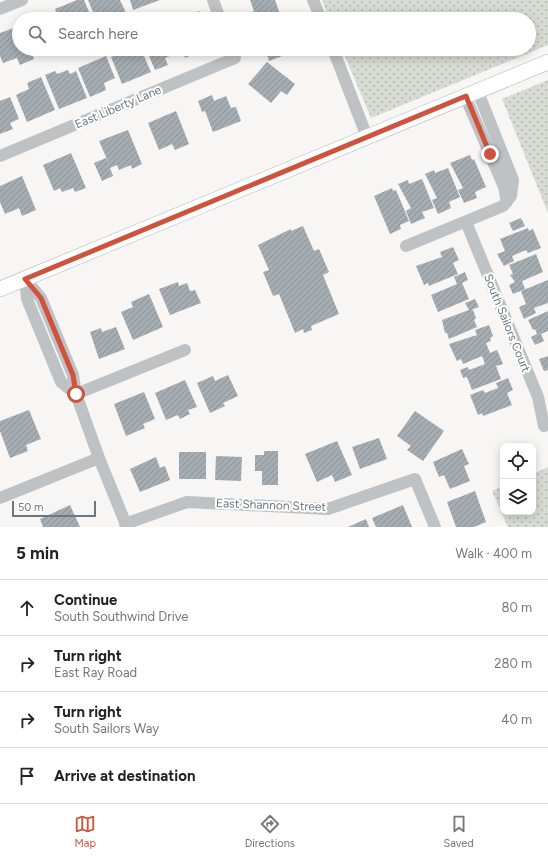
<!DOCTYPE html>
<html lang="en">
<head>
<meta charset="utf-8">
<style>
  body { margin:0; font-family:Figtree,sans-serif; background:#f2f2f2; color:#222 }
  .controls { position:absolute; right:12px; bottom:12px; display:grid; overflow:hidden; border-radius:8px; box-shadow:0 2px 10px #0003 }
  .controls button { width:36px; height:36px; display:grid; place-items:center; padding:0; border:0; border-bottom:1px solid #e0e0e0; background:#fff; color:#222; font:20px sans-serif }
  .scale { position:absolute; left:12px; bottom:10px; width:84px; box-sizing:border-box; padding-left:4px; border:2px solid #697881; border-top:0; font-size:11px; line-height:14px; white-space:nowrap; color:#697881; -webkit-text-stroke:3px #fff; paint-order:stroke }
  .stop { position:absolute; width:12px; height:12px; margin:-9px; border:3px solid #cf533c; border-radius:50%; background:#fff }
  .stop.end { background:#cf533c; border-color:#fff; box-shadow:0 1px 4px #0008 }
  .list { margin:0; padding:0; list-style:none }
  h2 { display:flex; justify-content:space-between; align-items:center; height:52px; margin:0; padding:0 16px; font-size:17px }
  h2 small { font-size:13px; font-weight:400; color:#767676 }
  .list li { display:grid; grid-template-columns:26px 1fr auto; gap:12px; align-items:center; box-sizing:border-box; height:56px; padding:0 16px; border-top:1px solid #e0e0e0 }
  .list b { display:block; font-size:15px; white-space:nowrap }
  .list p { margin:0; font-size:13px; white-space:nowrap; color:#767676 }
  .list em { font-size:13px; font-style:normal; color:#767676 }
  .icon { flex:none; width:22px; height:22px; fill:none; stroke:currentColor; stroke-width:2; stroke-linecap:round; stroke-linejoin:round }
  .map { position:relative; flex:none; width:548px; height:527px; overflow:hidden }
  .search { position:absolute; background:#fff; box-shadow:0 2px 10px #0003; left:12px; right:12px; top:12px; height:44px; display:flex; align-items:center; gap:10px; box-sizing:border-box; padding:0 14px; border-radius:22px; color:#767676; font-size:15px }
  .sheet { height:276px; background:#fff }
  nav { display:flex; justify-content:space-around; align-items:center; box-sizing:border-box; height:56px; border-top:1px solid #e0e0e0; background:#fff; font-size:11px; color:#767676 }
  nav a { display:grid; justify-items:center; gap:2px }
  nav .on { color:#cf533c }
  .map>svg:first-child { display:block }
  .green { fill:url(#green-dots) }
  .building { fill:url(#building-hatch) }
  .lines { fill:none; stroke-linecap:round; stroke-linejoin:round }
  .major-casing { stroke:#b2b6b9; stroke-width:16 }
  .minor { stroke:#bec2c5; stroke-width:12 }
  .major { stroke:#fff; stroke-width:15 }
  .route { stroke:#cf533c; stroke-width:5 }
  .labels { text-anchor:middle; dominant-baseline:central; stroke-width:4; stroke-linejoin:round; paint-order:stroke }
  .street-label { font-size:12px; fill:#697881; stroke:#fff }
</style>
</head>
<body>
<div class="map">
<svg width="548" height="527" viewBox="0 0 548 527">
  <defs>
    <pattern id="green-dots" width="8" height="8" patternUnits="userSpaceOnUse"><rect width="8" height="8" fill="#d7dbd4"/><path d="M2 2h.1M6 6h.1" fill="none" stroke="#b2b6b1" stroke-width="1.8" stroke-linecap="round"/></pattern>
    <pattern id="building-hatch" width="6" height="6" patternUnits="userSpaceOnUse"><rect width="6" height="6" fill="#a6adb2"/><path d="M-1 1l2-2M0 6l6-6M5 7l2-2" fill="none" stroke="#8b9296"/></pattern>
  </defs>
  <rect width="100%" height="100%" fill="#f7f6f4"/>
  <!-- green -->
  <path class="green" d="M322 0H548V45L371 118 342 49H529V19H329Z
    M548 80V213L502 99Z
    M548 467V527H508L492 491 503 486V512H533V474Z"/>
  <!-- building -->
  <path class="building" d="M77 0H84L92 19H59L55 9Z
    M88 0H120L129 19H96Z
    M130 0H160L133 10Z
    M250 0H275L280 14 267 19H249L247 14 254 11Z
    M199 11 203 19H190L189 16Z
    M19 26V49H30L34 59 20 65 17 58 3 63 0 56V33Z
    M116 49H141L151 72 122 84 111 57 118 54Z
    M146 49H176L177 53 165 58 168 65 155 70Z
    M182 49H205L185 58Z
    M265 49H301L269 61Z
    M106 56 115 78 104 83 106 90 90 97 78 68Z
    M267 62 295 84 287 95 281 91 271 103 248 84Z
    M68 70 70 74 76 71 87 98 59 109 45 75 55 71 57 74Z
    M41 77 55 110 27 122 16 95 29 89 27 83Z
    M212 95 214 101 226 96 231 108 236 107 241 121 213 132 205 111 202 112 198 101Z
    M10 97 19 119 10 123 13 129 0 134V101Z
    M176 111 189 144 175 150 172 144 159 150 148 123Z
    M128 130 142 164 132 169 131 165 119 170 117 165 110 168 113 176 102 181 94 163 106 158 110 166 99 141Z
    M71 153 86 188 75 192 73 188 62 192 60 188 54 191 43 165Z
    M470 155 472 160 474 159 486 187 475 192 477 198 464 203 458 190 463 188 450 163Z
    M448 168 460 197 449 202 451 208 438 214 432 200 437 198 425 174 434 170 435 173Z
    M22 176 36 210 22 216 19 208 5 214 0 202V186Z
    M422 179 434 208 422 212 425 218 411 224 406 211 411 208 398 184 408 180 409 184Z
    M392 188 393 191 396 190 409 221 400 225 401 229 390 234 374 196Z
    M521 218 525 226 513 231 509 223Z
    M303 226 314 251 319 249 329 272 323 275 339 314 311 326 312 330 304 333 303 329 295 333 279 294 273 296 263 272 269 270 258 245 291 229V231Z
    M528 228 529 231 533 229 541 248 528 253 526 250 512 256 514 261 504 266 497 254 505 251 500 239Z
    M453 247 459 260 453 263 458 274 429 286 428 283 424 285 416 266 442 257 440 252Z
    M536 254 543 272 522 281 525 289 513 294 509 285 515 282 510 275 513 274 509 265Z
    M465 272 468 280 462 283 469 299 438 312 431 295 457 284 454 277Z
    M548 280V303L534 308 536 313 524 319 519 307 526 304 521 291Z
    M178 282 179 286 187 283 190 291 195 290 201 303 170 315 159 289Z
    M149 294 163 327 133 340 121 312 133 307 131 302Z
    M475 299 479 307 471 310H473L476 318 474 320 477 327 449 339 447 333H445L442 320 469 310 465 303Z
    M548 311V331L541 334 544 341 535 345 531 337 537 334 535 329 533 330 528 320Z
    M489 325 493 336 490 338 491 341 486 343 490 353 497 350 503 364 496 366 501 379 472 390 467 377 463 378 460 370 468 367 469 370 485 364 482 356 463 364 461 359 457 361 449 344 477 335 475 330Z
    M116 327 125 349 99 359 90 332 101 328 102 332Z
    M548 356V370L544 371 539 359Z
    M228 375 238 396 223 403 225 406 210 413 197 383 213 376 215 381Z
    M508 378 513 390 507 393 512 405 483 416 482 413 478 415 470 395 483 390 485 393 498 388 496 383Z
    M185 380 197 407 188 410 190 414 180 419 178 415 166 420 155 393Z
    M144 392 155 419 143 424 145 428 126 436 114 404Z
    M29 410 41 439 26 445 28 451 10 458 0 431V421Z
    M415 411 444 431 423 461 407 450 411 446 397 436Z
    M379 438 387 459 360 469 352 447Z
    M337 441 352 475 335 482 332 475 317 482 305 454Z
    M462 449 469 464 464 466 470 481 450 489 444 475 439 477 433 462Z
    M264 451H278V485H262V471H255V455H264Z
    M179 452H206V479H179Z
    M216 456 242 457 241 481 215 480Z
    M156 457 160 468 165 466 170 480 140 492 130 469Z
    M475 491 486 522 474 527H456L447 502Z
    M70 505 80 527H43L40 519Z
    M403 505 412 527H376L372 518Z
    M366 519 369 527H348Z"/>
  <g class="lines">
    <!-- major casing -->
    <g class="major-casing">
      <path id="major" d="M0 289 548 62"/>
    </g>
    <!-- minor -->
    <path class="minor" d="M213 0 220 19
      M313 0 321 19
      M0 9 22 0
      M333 49 367 137
      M465 96 504 187 507 202
      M0 156 235 58 232 49
      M466 222 538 397 544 426
      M406 246 503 206 511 196 513 180 478 92
      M25 279 41 298 73 375 76 394 61 382 27 299Z
      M0 498 99 458
      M125 524 187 502 328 509 415 479 435 527
      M127 527 99 458 76 394 185 350"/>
    <!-- major -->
    <use href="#major" class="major"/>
  </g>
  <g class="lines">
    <!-- route -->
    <path class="route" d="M76 394 73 375 41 298 25 279 466 96 490 154"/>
  </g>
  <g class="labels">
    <!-- street labels -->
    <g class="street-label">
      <text transform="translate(118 107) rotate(-23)">East Liberty Lane</text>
      <text transform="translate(507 323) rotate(68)">South Sailors Court</text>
      <text transform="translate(271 505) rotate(2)">East Shannon Street</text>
    </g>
  </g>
</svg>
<div class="controls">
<button><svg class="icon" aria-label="locate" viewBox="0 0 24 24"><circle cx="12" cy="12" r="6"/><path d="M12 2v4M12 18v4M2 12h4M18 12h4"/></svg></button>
<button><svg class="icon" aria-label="layers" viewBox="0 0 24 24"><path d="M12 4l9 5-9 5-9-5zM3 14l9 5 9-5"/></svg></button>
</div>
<div class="scale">50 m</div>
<div class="stop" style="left:76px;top:394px"></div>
<div class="stop end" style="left:490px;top:154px"></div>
<div class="search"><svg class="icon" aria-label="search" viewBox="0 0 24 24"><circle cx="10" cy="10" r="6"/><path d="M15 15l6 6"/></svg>Search here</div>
</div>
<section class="sheet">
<h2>5 min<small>Walk · 400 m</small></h2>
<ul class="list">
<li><svg class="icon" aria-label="ahead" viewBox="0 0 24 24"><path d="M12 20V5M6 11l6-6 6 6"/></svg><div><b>Continue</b><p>South Southwind Drive</p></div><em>80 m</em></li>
<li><svg class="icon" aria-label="right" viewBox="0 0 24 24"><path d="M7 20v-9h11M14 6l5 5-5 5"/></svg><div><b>Turn right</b><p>East Ray Road</p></div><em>280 m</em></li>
<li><svg class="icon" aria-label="right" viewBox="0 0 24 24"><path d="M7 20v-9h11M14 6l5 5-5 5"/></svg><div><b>Turn right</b><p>South Sailors Way</p></div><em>40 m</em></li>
<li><svg class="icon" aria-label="arrive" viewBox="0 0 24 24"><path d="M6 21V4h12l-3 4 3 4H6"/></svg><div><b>Arrive at destination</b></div></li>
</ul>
</section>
<nav>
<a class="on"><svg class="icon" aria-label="map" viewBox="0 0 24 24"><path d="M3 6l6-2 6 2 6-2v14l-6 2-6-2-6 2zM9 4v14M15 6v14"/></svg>Map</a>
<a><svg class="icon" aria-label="directions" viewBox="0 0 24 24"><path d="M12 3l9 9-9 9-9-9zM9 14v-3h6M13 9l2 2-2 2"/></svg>Directions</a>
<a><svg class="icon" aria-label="saved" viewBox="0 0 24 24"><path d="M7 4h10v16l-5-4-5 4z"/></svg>Saved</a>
</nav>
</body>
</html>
